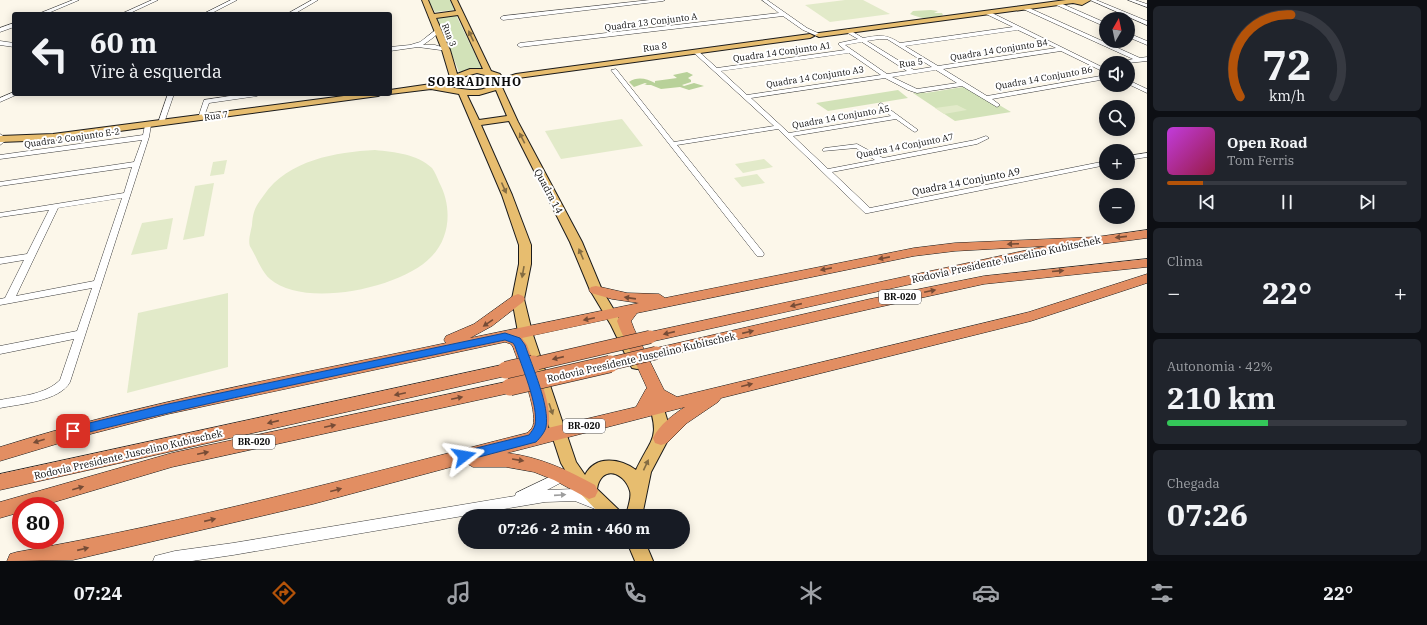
<!DOCTYPE html>
<html lang="pt">
<meta charset="utf-8">
<style>
:root{--surface:#171b24;--page:#20242c;--text:#f1f3f6;--muted:#9ea1a6;--line:#363941;--accent:#b45309}
body{margin:0;font-family:"IBM Plex Serif",serif;background:var(--page);color:var(--text);height:100vh;display:flex;flex-direction:column;font-size:15px;white-space:nowrap}
*{box-sizing:border-box;margin:0}
p{font-size:13px;color:var(--muted)}
.icon{flex:none;width:22px;height:22px;fill:none;stroke:currentColor;stroke-width:2;stroke-linecap:round;stroke-linejoin:round}
.map{position:relative;flex:1;overflow:hidden}
.drawer{display:flex;flex-direction:column;gap:6px;padding:6px;background:#0d0f14;width:280px}
.drawer>*{flex:none}
.guide{position:absolute;left:12px;top:12px;width:380px;height:84px;border-radius:4px;box-shadow:0 2px 10px #0003;background:#171b24;color:var(--text);overflow:hidden}
.needle{width:26px;rotate:9deg}
.fabs{position:absolute;left:1099px;top:12px;display:grid;gap:8px}
.fabs a{display:grid;place-items:center;width:36px;height:36px;border-radius:50%;background:var(--surface);box-shadow:0 2px 10px #0003;font-size:20px}
.speed{position:absolute;left:12px;top:497px;display:flex;gap:8px;font-size:20px;font-weight:700;text-align:center}
.speed>*{display:grid;place-content:center;width:52px;height:52px;border-radius:50%;background:var(--surface);box-shadow:0 2px 10px #0003;line-height:1}
.speed .limit{border:6px solid #d22;background:#fff;color:#111}
.pin{position:absolute;display:grid;place-items:center;width:34px;height:34px;color:#fff;margin:-17px;border-radius:8px;box-shadow:0 2px 6px #0006}
.me{position:absolute;width:44px;margin:-22px;rotate:76deg;stroke-linejoin:round;filter:drop-shadow(0 0 3px #0008)}
.turn{display:flex;align-items:center;gap:14px;height:84px;padding:0 12px;font-size:18px}
.turn .icon{width:52px;height:52px;stroke-width:2.5}
.turn b{display:block;font-size:28px;line-height:34px}
.big{font-size:30px;font-weight:700;line-height:1.1}
.drawer .tile{flex:1;display:flex;flex-direction:column;justify-content:center;gap:6px;min-width:0;padding:0 14px;border-radius:6px;background:var(--page)}
.drawer .dial{align-items:center;gap:0}
.dial svg{height:104px;overflow:visible;fill:none;stroke:var(--line);stroke-width:7;stroke-linecap:round;text-anchor:middle}
.dial text{fill:var(--text);stroke:none}
.song{display:flex;align-items:center;gap:12px}
.cover{width:48px;height:48px;border-radius:6px;background:linear-gradient(135deg,hsl(290 70% 55%),hsl(340 70% 35%))}
.played{height:4px;border-radius:2px;background:linear-gradient(90deg,var(--accent) 15%,var(--line) 15%)}
.keys{display:flex;justify-content:space-around;direction:ltr}
.heat{display:flex;justify-content:space-between;align-items:center;font-size:22px;direction:ltr}
.charge{height:6px;border-radius:3px;background:linear-gradient(90deg,#34c759 42%,var(--line) 0)}
.trip{position:absolute;left:458px;top:509px;width:232px;height:40px;border-radius:20px;background:var(--surface);box-shadow:0 2px 10px #0003;font-weight:700;line-height:40px;text-align:center}
.tabs{display:flex;height:64px;justify-content:space-around;align-items:center;background:#090b0e;color:var(--muted)}
.tabs .icon{width:28px;height:28px}
.tabs .on{color:var(--accent)}
.tabs b{font-size:18px;color:var(--text)}
main{display:flex;flex:1;min-height:0}
.map>svg:first-child{display:block}
</style>
<main>
<div class="map">
<svg width="1147" height="561" viewBox="0 0 1147 561">
<rect width="100%" height="100%" fill="#fcf7ea"/>
<g fill="#d2e2b8">
<path d="M428,0H450L454,10L435,12Z"/>
<path d="M931,10L938,11L934,13H942L943,15C933,22 920,18 910,14L913,11Z"/>
<path d="M456,15L482,69H470L459,72L437,17Z"/>
<path d="M963,87H969L1011,112L955,121L913,93L923,92L926,93Z"/>
<path d="M898,90L908,98L828,111L816,103Z"/>
</g>
<path fill="#b8d199" d="M687,72L693,75L688,78L691,80V82L682,85L684,86L694,83L704,86L689,90L680,87L661,89L651,85H644L647,84L645,83L634,87L629,82C638,76 647,79 655,83V81L677,78L673,75Z"/>
<g fill="#e2eac9">
<path d="M845,0H863L890,14L830,22L805,5Z"/>
<path d="M957,105L967,110L944,114L935,108Z"/>
<path d="M622,119L643,146L561,159L545,131Z"/>
<path d="M375,150C395,152 417,154 432,168C435,172 437,177 439,182C452,206 451,237 431,257C402,288 304,309 270,279C261,271 257,258 251,248C247,243 251,231 252,225C253,210 256,206 264,195C288,160 336,152 375,150Z"/>
<path d="M764,159L773,167L743,173L735,164Z"/>
<path d="M227,160L224,174L210,176L213,162Z"/>
<path d="M757,174L765,183L742,187L734,178Z"/>
<path d="M214,183L204,236L183,240L195,186Z"/>
<path d="M173,218L167,249L131,255L142,223Z"/>
<path d="M228,293V367L127,393L138,313Z"/>
</g>
<g fill="none" stroke-linecap="round" stroke-linejoin="round">
<g stroke="#3d3d3d" stroke-width="1">
<g id="minor">
<path d="M73,0H79L46,14H38Z"/>
<path d="M152,0H158L128,14H121Z"/>
<path d="M231,0H237L210,14H203Z"/>
<path d="M312,0H318L294,14H287Z"/>
<path d="M650,0H665L663,1L503,20L500,18L503,16Z"/>
<path d="M762,0H767L807,28L820,34L817,36L803,30L783,16L520,47L517,45L520,43L779,13Z"/>
<path d="M1090,0H1096L1147,21V25Z"/>
<path d="M1128,0H1135L1147,4V7Z"/>
<path d="M1054,2H1058L1106,23V27L1054,4Z"/>
<path d="M1023,7H1027L1140,58L1147,57V61L1128,63H1116L1133,59L1023,9Z"/>
<path d="M988,11L1106,69V73L1061,51L943,69L987,96L1106,75V79L992,99L1000,105L997,107L962,86L917,93L908,90L885,78L751,98L789,133L891,116L879,106V104L881,103L918,130L915,132L913,131L896,119L793,136L828,169L875,160L856,148L823,151V149L825,148L857,144L883,158L975,140L986,136L989,138L977,144L832,172L870,208L1106,161V165L868,213H865L778,129L677,145L763,252L764,254L763,256H757L611,70L616,69L674,142L774,126L693,52V50H697L717,68L845,50L839,45V43L858,39L846,32L845,31L848,29L863,38C880,35 886,34 900,43L1013,27L986,14V12ZM1018,30L1056,48L938,66L905,46ZM880,39H887L932,67L914,70L867,41ZM862,42L907,71L887,74L845,45ZM849,53L881,75L747,95L721,71ZM936,70L957,83L917,89L892,77Z"/>
<path d="M14,23V27L0,32V28Z"/>
<path d="M437,29L440,31L434,37L423,45H435L448,49V51L418,47L390,51V47L410,45L420,42Z"/>
<path d="M1128,33L1147,41V45L1128,37Z"/>
<path d="M0,41L14,43V47L0,45Z"/>
<path d="M1128,80L1147,89V93L1128,84Z"/>
<path d="M14,92V94H17L16,95L0,102V98Z"/>
<path d="M168,94H174L164,123L163,124H159L158,123Z"/>
<path d="M243,94H260L257,96L209,103L203,119L198,118L204,100Z"/>
<path d="M148,123L151,125L149,137L70,382C60,401 20,404 0,408V400C20,396 45,395 60,380L74,339L0,354V346L77,331L92,288L0,305V299L5,298L24,260L0,264V258L27,254L49,210L0,217V213L124,193L132,167L0,186V182L134,162L142,140L0,159V155L143,135L145,125ZM122,198L94,281L16,296L58,208Z"/>
<path d="M0,134L8,139L0,145Z"/>
<path d="M1147,153V157L1128,160V156Z"/>
<path d="M564,470L568,471L570,475L568,479L547,490L575,489L599,499L601,503L599,507L595,509L575,501L545,502L233,555L192,561H153L155,556L175,551L233,543L515,496L516,493Z"/>
</g>
</g>
<g stroke="#1b1b1b" stroke-width="2">
<g id="major">
<path d="M422,0H428L434,14L456,11L451,0H457L491,71L500,74L503,78L516,74L810,34L814,36L810,38L518,78L501,85L518,122L582,242L602,290L623,325L644,364L642,368L637,369L632,368L611,325L590,290L570,242L509,121L481,125L512,195L531,245V264L524,299L532,332L576,462L585,475C595,455 620,458 636,470C652,436 661,439 647,399L649,395L654,393L659,395L661,399L669,426V438L651,472L642,516H626C627,509 632,498 630,491C624,471 601,465 597,489L620,511L622,516H602L577,490L561,463L518,332L512,299L519,264V245L502,195L459,94L431,89L390,94H388H390V90L431,84L450,77L442,50ZM458,15L483,69H470L457,74L450,50L436,18ZM477,73L493,77L496,82C482,96 460,88 442,86L466,76ZM496,90L507,116L479,120L467,95H479Z"/>
<path d="M1066,0H1091L1082,5L1073,3L819,37L815,35L819,33Z"/>
<path d="M359,94H382L378,96L53,140L0,142V136L53,134Z"/>
<path d="M627,542H645L653,561H635Z"/>
</g>
</g>
<g stroke="#1b1b1b" stroke-width="1">
<g id="highway">
<path d="M1147,230V238L1086,246L1082,244L1054,246L1057,249L1055,252L1051,253L650,342L645,341L643,337L645,333L1046,246L955,251L914,256L637,313L631,321L634,329L664,390L677,397L1029,312L1147,274V283L1031,321L721,398L718,402L687,423L667,443L661,445L655,443L653,438C659,425 674,414 685,407L507,453C540,457 567,470 595,485L598,491L595,497L589,499L554,480L534,472L506,467H473L466,463L313,504L73,560L7,561L10,554L17,552C189,522 358,476 527,433C529,431 532,429 533,426C538,410 519,364 513,347L511,344L505,342L168,414L83,436L0,461V447C146,401 297,375 446,343L444,340L446,336L474,324L513,296L518,294L523,296L525,299L523,302L492,326L470,338L639,303L612,299L591,293L589,290L591,287L596,286L627,293L659,294L665,298L914,248L955,243L1096,237ZM619,317L617,321L620,329L647,388L646,389L636,407L548,428C554,405 535,367 527,345L522,338Z"/>
<path d="M1147,259V267L984,284L870,309L656,358L651,357L649,353L651,349L656,348L870,299L984,276Z"/>
<path d="M506,364L511,366L513,370L511,374L506,376L0,490V474Z"/>
<path d="M510,381L515,383L518,387L515,391L510,393L172,467L41,506H21V512L0,518V502L172,453Z"/>
</g>
</g>
<use href="#minor" fill="#fff" fill-rule="evenodd"/>
<use href="#major" fill="#e7bd6f" fill-rule="evenodd"/>
<use href="#highway" fill="#e28e62" fill-rule="evenodd"/>
<g stroke="#1b1b1b" stroke-width="14" stroke-linecap="butt">
<g id="highway-bridge-far1">
<path d="M529,365L650,337"/>
<path d="M605,365L656,353"/>
</g>
</g>
<g stroke="#1b1b1b" stroke-width="18" stroke-linecap="butt">
<g id="highway-bridge">
<path d="M506,370L533,364"/>
<path d="M510,387L610,364"/>
</g>
</g>
<use href="#highway-bridge-far1" stroke="#e28e62" stroke-width="13"/>
<use href="#highway-bridge" stroke="#e28e62" stroke-width="17"/>
</g>
<defs><path id="oneway-solid" d="M-6-.8H1V-3.2L6.5 0L1 3.2V.8H-6Z"/></defs>
<g fill="#846c42">
<use href="#oneway-solid" transform="translate(471 36) rotate(-115)"/>
<use href="#oneway-solid" transform="translate(522 138) rotate(-117)"/>
<use href="#oneway-solid" transform="translate(504 188) rotate(66)"/>
<use href="#oneway-solid" transform="translate(581 254) rotate(-113)"/>
<use href="#oneway-solid" transform="translate(523 272) rotate(100)"/>
<use href="#oneway-solid" transform="translate(551 409) rotate(71)"/>
<use href="#oneway-solid" transform="translate(646 465) rotate(-65)"/>
</g>
<g fill="#764c36">
<use href="#oneway-solid" transform="translate(1121 237) rotate(174)"/>
<use href="#oneway-solid" transform="translate(1013 244) rotate(177)"/>
<use href="#oneway-solid" transform="translate(884 258) rotate(169)"/>
<use href="#oneway-solid" transform="translate(826 269) rotate(169)"/>
<use href="#oneway-solid" transform="translate(1058 271) rotate(-5)"/>
<use href="#oneway-solid" transform="translate(930 291) rotate(-12)"/>
<use href="#oneway-solid" transform="translate(630 298) rotate(-172)"/>
<use href="#oneway-solid" transform="translate(796 305) rotate(167)"/>
<use href="#oneway-solid" transform="translate(589 319) rotate(168)"/>
<use href="#oneway-solid" transform="translate(488 323) rotate(146)"/>
<use href="#oneway-solid" transform="translate(748 332) rotate(-13)"/>
<use href="#oneway-solid" transform="translate(669 333) rotate(167)"/>
<use href="#oneway-solid" transform="translate(558 358) rotate(167)"/>
<use href="#oneway-solid" transform="translate(747 385) rotate(-14)"/>
<use href="#oneway-solid" transform="translate(400 394) rotate(168)"/>
<use href="#oneway-solid" transform="translate(457 398) rotate(-12)"/>
<use href="#oneway-solid" transform="translate(273 422) rotate(167)"/>
<use href="#oneway-solid" transform="translate(330 426) rotate(-12)"/>
<use href="#oneway-solid" transform="translate(39 441) rotate(162)"/>
<use href="#oneway-solid" transform="translate(203 453) rotate(-12)"/>
<use href="#oneway-solid" transform="translate(518 460) rotate(9)"/>
<use href="#oneway-solid" transform="translate(78 488) rotate(-16)"/>
<use href="#oneway-solid" transform="translate(336 490) rotate(-15)"/>
<use href="#oneway-solid" transform="translate(210 520) rotate(-13)"/>
<use href="#oneway-solid" transform="translate(83 549) rotate(-13)"/>
</g>
<use fill="#9d9d9d" href="#oneway-solid" transform="translate(560 495) rotate(-4)"/>
<path fill="#1a73e8" stroke="#114b97" d="M505,333L520,338L525,345C532,366 550,406 546,427C545,432 540,438 536,442L464,461L460,460L458,456L460,452L529,435C531,432 534,429 535,425C539,406 521,365 515,346L513,343L505,340C361,370 216,400 73,436L69,435L68,431L69,428L73,427L168,404Z"/>
<g text-anchor="middle" stroke-width="4" stroke-linejoin="round" paint-order="stroke">
<g font-size="9" fill="#0a0a0a" stroke="#fff">
<text transform="translate(651 22) rotate(-7)" y="3">Quadra 13 Conjunto A</text>
<text transform="translate(449 35) rotate(68)" y="3">Rua 3</text>
<text transform="translate(655 47) rotate(-8)" y="3">Rua 8</text>
<text transform="translate(999 50) rotate(-9)" y="3">Quadra 14 Conjunto B4</text>
<text transform="translate(782 52) rotate(-8)" y="3">Quadra 14 Conjunto A1</text>
<text transform="translate(911 63) rotate(-8)" y="3">Rua 5</text>
<text transform="translate(815 77) rotate(-9)" y="3">Quadra 14 Conjunto A3</text>
<text transform="translate(1044 78) rotate(-10)" y="3">Quadra 14 Conjunto B6</text>
<text transform="translate(216 116) rotate(-8)" y="3">Rua 7</text>
<text transform="translate(841 117) rotate(-10)" y="3">Quadra 14 Conjunto A5</text>
<text transform="translate(72 138) rotate(-8)" y="3">Quadra 2 Conjunto E-2</text>
<text transform="translate(905 146) rotate(-11)" y="3">Quadra 14 Conjunto A7</text>
</g>
<g fill="#fff" stroke="#545454" stroke-width="1">
<rect x="879" y="290" width="42" height="14" rx="3"/>
<rect x="563" y="419" width="42" height="14" rx="3"/>
<rect x="233" y="435" width="42" height="14" rx="3"/>
</g>
<g font-size="9" font-weight="bold" fill="#0a0a0a">
<text x="900" y="300">BR-020</text>
<text x="584" y="429">BR-020</text>
<text x="254" y="445">BR-020</text>
</g>
<g font-size="10" fill="#0a0a0a" stroke="#fff">
<text transform="translate(966 181) rotate(-11)" y="4">Quadra 14 Conjunto A9</text>
<text transform="translate(549 191) rotate(62)" y="4">Quadra 14</text>
<text transform="translate(1006 259) rotate(-12)" y="4">Rodovia Presidente Juscelino Kubitschek</text>
<text transform="translate(641 357) rotate(-13)" y="4">Rodovia Presidente Juscelino Kubitschek</text>
<text transform="translate(128 454) rotate(-13)" y="4">Rodovia Presidente Juscelino Kubitschek</text>
</g>
<g font-size="12" font-weight="bold" letter-spacing="1" fill="#0a0a0a" stroke="#fff">
<text x="475" y="86">SOBRADINHO</text>
</g>
</g>
</svg>
<div class="fabs">
<a><svg class="needle" viewBox="-14 -14 28 28"><path d="M0-13l5 13h-10z" fill="#e53935"/><path d="M0 13l5-13h-10z" fill="#9ea1a6"/></svg></a>
<a><svg class="icon" aria-label="sound" viewBox="0 0 24 24"><path d="M4 9h4l5-4v14l-5-4H4zM17 9q2 3 0 6"/></svg></a>
<a><svg class="icon" aria-label="search" viewBox="0 0 24 24"><circle cx="10" cy="10" r="6"/><path d="M15 15l6 6"/></svg></a>
<a>+</a>
<a>−</a>
</div>
<div class="speed"><div class="limit">80</div></div>
<div class="pin" style="left:73px;top:431px;background:#d93025"><svg class="icon" aria-label="arrive" viewBox="0 0 24 24"><path d="M6 21V4h12l-3 4 3 4H6"/></svg></div>
<svg class="me" style="left:464px;top:456px" viewBox="-20 -20 40 40"><path d="M0-17L14 15 0 8-14 15z" fill="#1a73e8" stroke="#fff" stroke-width="4"/></svg>
<div class="trip">07:26 · 2 min · 460 m</div>
<div class="guide">
<div class="turn"><svg class="icon" aria-label="left" viewBox="0 0 24 24"><path d="M17 20v-9H6M10 6l-5 5 5 5"/></svg><div><b>60 m</b>Vire à esquerda</div></div>
</div>
</div>
<section class="drawer">
<div class="tile dial"><svg viewBox="0 0 100 80">
<path d="M14 69A42 42 0 1 1 86 69"/>
<path d="M14 69A42 42 0 0 1 53 6" stroke="#b45309"/>
<text x="50" y="56" font-size="32" font-weight="700">72</text>
<text x="50" y="72" font-size="11">km/h</text>
</svg></div>
<div class="tile">
<div class="song"><i class="cover"></i><div><b>Open Road</b><p>Tom Ferris</p></div></div>
<div class="played"></div>
<div class="keys"><svg class="icon" aria-label="previous" viewBox="0 0 24 24"><path d="M18 5L8 12l10 7zM5 5v14"/></svg><svg class="icon" aria-label="pause" viewBox="0 0 24 24"><path d="M8 5v14M16 5v14"/></svg><svg class="icon" aria-label="next" viewBox="0 0 24 24"><path d="M6 5l10 7-10 7zM19 5v14"/></svg></div>
</div>
<div class="tile"><p>Clima</p>
<div class="heat"><a>−</a><b class="big">22°</b><a>+</a></div>
</div>
<div class="tile"><p>Autonomia · 42%</p><b class="big">210 km</b><div class="charge"></div></div>
<div class="tile"><p>Chegada</p><b class="big">07:26</b></div>
</section>
</main>
<nav class="tabs">
<b>07:24</b>
<svg class="icon on" aria-label="directions" viewBox="0 0 24 24"><path d="M12 3l9 9-9 9-9-9zM9 14v-3h6M13 9l2 2-2 2"/></svg>
<svg class="icon" aria-label="music" viewBox="0 0 24 24"><path d="M9 18V5l10-2v13"/><circle cx="6" cy="18" r="3"/><circle cx="16" cy="16" r="3"/></svg>
<svg class="icon" aria-label="phone" viewBox="0 0 24 24"><path d="M5 4h4l2 5-3 2q2 4 5 5l2-3 5 2v4C11 20 4 13 5 4z"/></svg>
<svg class="icon" aria-label="climate" viewBox="0 0 24 24"><path d="M12 3v18M4 7l16 10M4 17L20 7"/></svg>
<svg class="icon" aria-label="car" viewBox="0 0 24 24"><path d="M5 17H2v-5l4-1 3-4h7l3 4 3 1v5h-3M9 17h6M6 11h13"/><circle cx="7" cy="17" r="2"/><circle cx="17" cy="17" r="2"/></svg>
<svg class="icon" aria-label="filters" viewBox="0 0 24 24"><path d="M4 7h16M4 17h16"/><circle cx="9" cy="7" r="2"/><circle cx="15" cy="17" r="2"/></svg>
<b>22°</b>
</nav>
